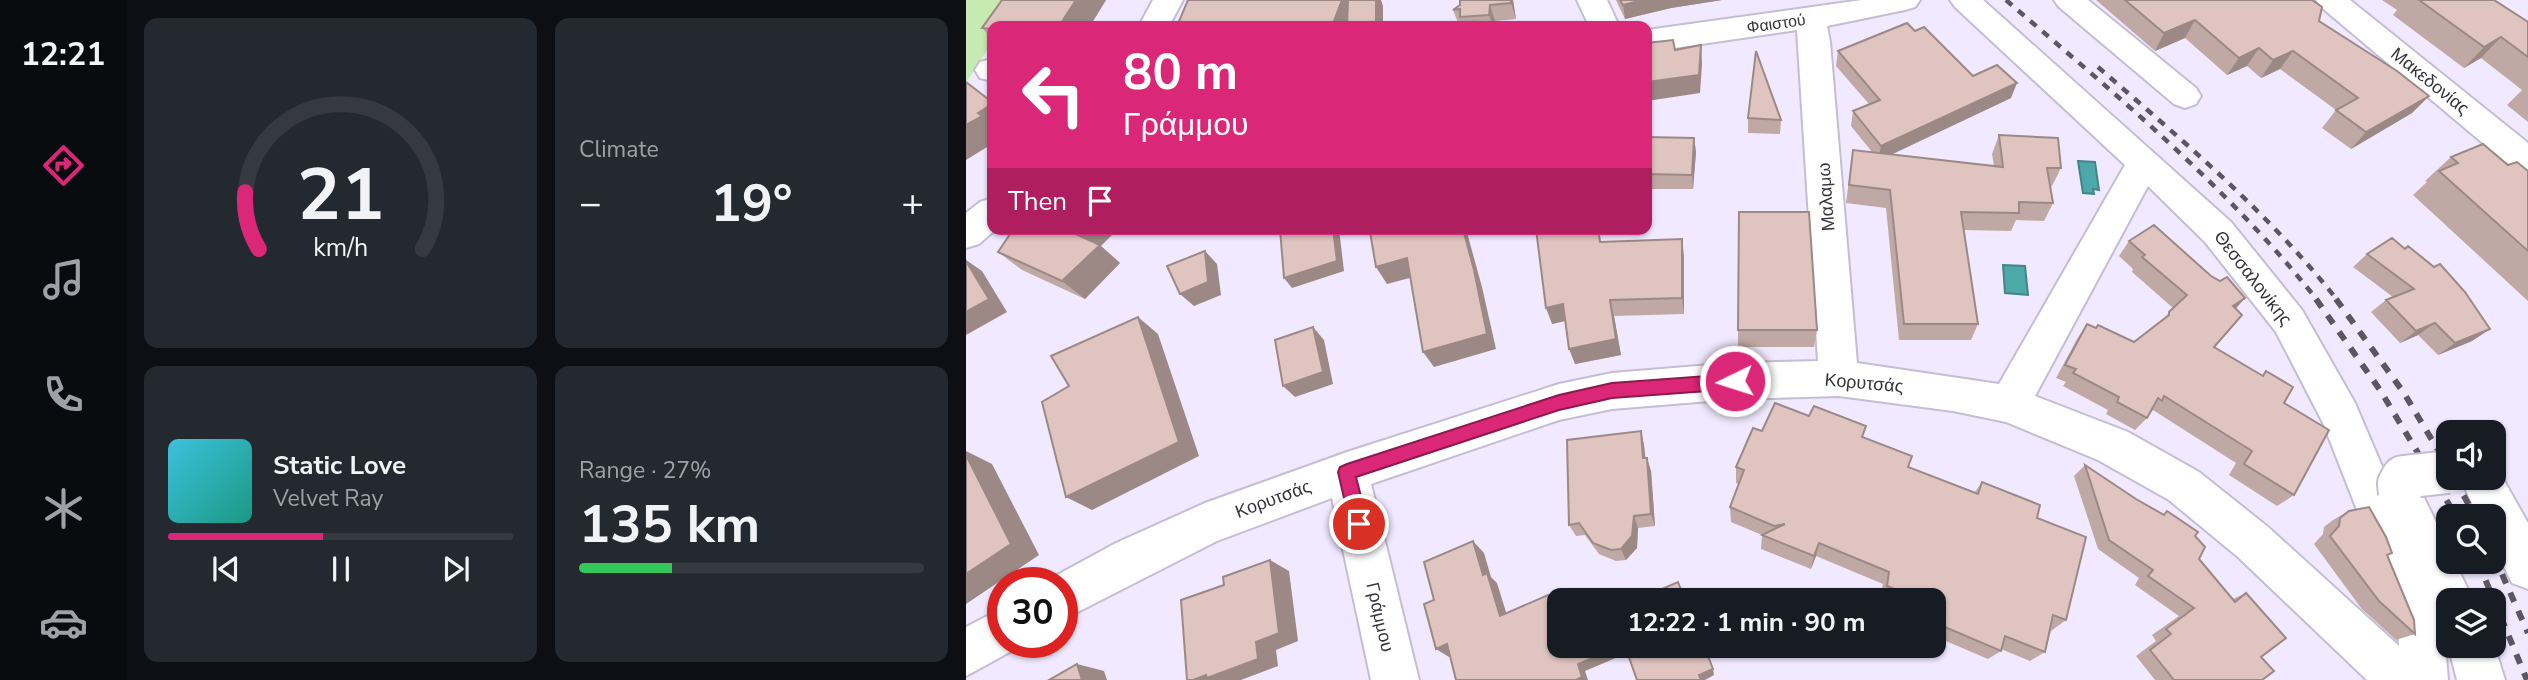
<!DOCTYPE html>
<meta charset="utf-8">
<style>
:root{--surface:#171b24;--page:#242831;--text:#f1f3f6;--muted:#9ea1a6;--line:#363941;--accent:#db2777}
body{margin:0;font-family:"Nunito Sans",sans-serif;background:var(--page);color:var(--text);height:100vh;display:flex;flex-direction:column;font-size:26px;white-space:nowrap}
*{box-sizing:border-box;margin:0}
p{font-size:23px;color:var(--muted)}
.icon{flex:none;width:38px;height:38px;fill:none;stroke:currentColor;stroke-width:2;stroke-linecap:round;stroke-linejoin:round}
.map{position:relative;flex:1;overflow:hidden}
.details{display:flex;flex-direction:column;gap:18px;padding:18px;background:#0d0f14;width:840px}
.details>*{flex:none}
.banner{position:absolute;left:21px;top:21px;width:665px;height:214px;border-radius:14px;box-shadow:0 2px 5px #0004;background:#db2777;color:#fff;overflow:hidden}
.buttons{position:absolute;left:1470px;top:420px;display:grid;gap:14px}
.buttons a{display:grid;place-items:center;width:70px;height:70px;border-radius:14px;background:var(--surface);box-shadow:0 2px 5px #0004;font-size:35px}
.speed{position:absolute;left:21px;top:567px;display:flex;gap:14px;font-size:35px;font-weight:700;text-align:center}
.speed>*{display:grid;place-content:center;width:91px;height:91px;border-radius:50%;background:var(--surface);box-shadow:0 2px 5px #0004;line-height:1}
.speed .limit{border:10px solid #d22;background:#fff;color:#111}
.pin{position:absolute;display:grid;place-items:center;width:60px;height:60px;color:#fff;margin:-30px;border:4px solid #fff;border-radius:50%;box-shadow:0 2px 7px #0007}
.me{position:absolute;width:77px;margin:-38px;rotate:266deg;stroke-linejoin:round;filter:drop-shadow(0 0 5px #0008)}
.turn{display:flex;align-items:center;gap:24px;height:147px;padding:0 21px;font-size:32px}
.turn .icon{width:91px;height:91px;stroke-width:2.5}
.turn b{display:block;font-size:49px;line-height:60px}
.then{display:flex;align-items:center;height:66px;padding:0 21px;background:#0003;gap:14px;font-size:26px}
.big{font-size:52px;font-weight:700;line-height:1.1}
.details .card{flex:1;display:flex;flex-direction:column;justify-content:center;gap:10px;min-width:0;padding:0 24px;border-radius:14px;background:var(--page)}
.details .dial{align-items:center;gap:0}
.dial svg{height:182px;overflow:visible;fill:none;stroke:var(--line);stroke-width:7;stroke-linecap:round;text-anchor:middle}
.dial text{fill:var(--text);stroke:none}
.song{display:flex;align-items:center;gap:21px}
.cover{width:84px;height:84px;border-radius:10px;background:linear-gradient(135deg,hsl(190 70% 55%),hsl(170 70% 35%))}
.played{height:7px;border-radius:4px;background:linear-gradient(90deg,var(--accent) 45%,var(--line) 45%)}
.keys{display:flex;justify-content:space-around;direction:ltr}
.heat{display:flex;justify-content:space-between;align-items:center;font-size:38px;direction:ltr}
.charge{height:10px;border-radius:5px;background:linear-gradient(90deg,#34c759 27%,var(--line) 0)}
.details .tiles{flex:1;display:grid;gap:18px;grid-template-columns:repeat(2,1fr)}
.trip{position:absolute;left:581px;top:588px;width:399px;height:70px;border-radius:14px;background:var(--surface);box-shadow:0 2px 5px #0004;font-weight:700;line-height:70px;text-align:center}
main{display:flex;flex:1;min-height:0}
.menu{display:flex;flex-direction:column;width:126px;justify-content:space-around;align-items:center;background:#090b0e;color:var(--muted)}
.menu .icon{width:49px;height:49px}
.menu .active{color:var(--accent)}
.menu b{font-size:32px;color:var(--text)}
.map>svg:first-child{display:block}
</style>
<main>
<nav class="menu">
<b>12:21</b>
<svg class="icon active" aria-label="directions" viewBox="0 0 24 24"><path d="M12 3l9 9-9 9-9-9zM9 14v-3h6M13 9l2 2-2 2"/></svg>
<svg class="icon" aria-label="music" viewBox="0 0 24 24"><path d="M9 18V5l10-2v13"/><circle cx="6" cy="18" r="3"/><circle cx="16" cy="16" r="3"/></svg>
<svg class="icon" aria-label="phone" viewBox="0 0 24 24"><path d="M5 4h4l2 5-3 2q2 4 5 5l2-3 5 2v4C11 20 4 13 5 4z"/></svg>
<svg class="icon" aria-label="climate" viewBox="0 0 24 24"><path d="M12 3v18M4 7l16 10M4 17L20 7"/></svg>
<svg class="icon" aria-label="car" viewBox="0 0 24 24"><path d="M5 17H2v-5l4-1 3-4h7l3 4 3 1v5h-3M9 17h6M6 11h13"/><circle cx="7" cy="17" r="2"/><circle cx="17" cy="17" r="2"/></svg>
</nav>
<section class="details">
<div class="tiles">
<div class="card dial"><svg viewBox="0 0 100 80">
<path d="M14 69A42 42 0 1 1 86 69"/>
<path d="M14 69A42 42 0 0 1 8 44" stroke="#db2777"/>
<text x="50" y="56" font-size="32" font-weight="700">21</text>
<text x="50" y="72" font-size="11">km/h</text>
</svg></div>
<div class="card"><p>Climate</p>
<div class="heat"><a>−</a><b class="big">19°</b><a>+</a></div>
</div>
<div class="card">
<div class="song"><i class="cover"></i><div><b>Static Love</b><p>Velvet Ray</p></div></div>
<div class="played"></div>
<div class="keys"><svg class="icon" aria-label="previous" viewBox="0 0 24 24"><path d="M18 5L8 12l10 7zM5 5v14"/></svg><svg class="icon" aria-label="pause" viewBox="0 0 24 24"><path d="M8 5v14M16 5v14"/></svg><svg class="icon" aria-label="next" viewBox="0 0 24 24"><path d="M6 5l10 7-10 7zM19 5v14"/></svg></div>
</div>
<div class="card"><p>Range · 27%</p><b class="big">135 km</b><div class="charge"></div></div>
</div>
</section>
<div class="map">
<svg width="1562" height="680" viewBox="0 0 1562 680">
<rect width="100%" height="100%" fill="#f0e9ff"/>
<path fill="#c6eab1" d="M0,0H53L26,26V42L0,83Z"/>
<g fill="#4ca8a9" stroke="#458588" stroke-width="2">
<path d="M1112,161L1129,162L1133,190L1127,189L1128,194L1117,193Z"/>
<path d="M1037,265L1059,266L1062,295L1039,293Z"/>
</g>
<g fill="none" stroke-linecap="round" stroke-linejoin="round">
<g stroke="#c4bdd3" stroke-width="4">
<g id="minor">
<path d="M187,0H217L203,26H173Z"/>
<path d="M611,0H641L653,26H623Z"/>
<path d="M896,0H954L949,7L939,10L861,26L864,42L891,363L1033,384L1159,165L989,7L984,0H1017L1265,222L1336,310L1389,403L1421,478L1434,473L1449,479L1482,547V562H1489L1507,600H1482V622L1477,620L1482,680H1401L1272,557L1203,500L1132,460L1040,422L987,411L873,396L769,399L646,409L593,420L405,484L453,680H405L366,498L251,541L96,620V583L80,581L150,543L239,503L381,452L593,384L646,373L769,363L852,361L831,30L681,52V30ZM1182,186L1239,242L1310,332L1357,423L1431,612L1433,646L1302,527L1233,472L1162,432L1069,396Z"/>
<path d="M1088,0H1122L1230,88L1235,96L1230,104L1219,108L1208,104L1093,7Z"/>
<path d="M1350,0H1384L1562,143V175L1550,171L1355,7Z"/>
<path d="M26,59V81L14,78L9,70L14,62Z"/>
<path d="M26,198V229H30L13,244L0,248V213L14,202Z"/>
<path d="M1528,463L1562,523V589L1546,583L1528,546V516H1512L1494,478H1528Z"/>
<path d="M37,608V642H55L53,647L0,676V627Z"/>
<path d="M1482,645H1528L1539,680H1491Z"/>
</g>
</g>
<use href="#minor" fill="#fff" fill-rule="evenodd"/>
<g stroke="#5a5762" stroke-width="4.5" stroke-dasharray="8 8" stroke-linecap="butt">
<path d="M1040,0C1150,95 1261,186 1352,301"/>
<path d="M1132,67C1217,141 1302,212 1372,301"/>
</g>
<g stroke="#5a5762" stroke-width="6" stroke-dasharray="10 10" stroke-linecap="butt">
<path d="M1350,299L1414,390L1490,516"/>
<path d="M1370,299L1438,393L1482,467"/>
<path d="M1488,478L1509,516"/>
<path d="M1528,556L1562,633"/>
<path d="M1512,562L1561,680"/>
</g>
<g stroke="#c4bdd3" stroke-width="46" stroke-linecap="butt">
<path id="minor-bridge" d="M1434,493L1433,484L1437,477L1482,472"/>
</g>
<use href="#minor-bridge" stroke="#fff" stroke-width="42"/>
</g>
<g fill="#c0a9a5">
<path d="M140,0L124,26H26V39L16,28Z"/>
<path d="M547,0L550,19L529,21V26L493,25L487,10Z"/>
<path d="M650,0H756L705,8L659,19Z"/>
<path d="M1130,0H1346L1353,21L1463,96L1446,113L1385,149L1356,128L1370,110L1314,69L1295,78L1281,66L1261,75L1219,38L1189,51Z"/>
<path d="M1416,0H1528L1562,22V122L1541,105L1556,90L1515,58L1498,68L1427,15L1431,10Z"/>
<path d="M949,31L1007,76L1045,98L925,154L1028,166L1026,154L1033,135L1095,168L1086,186H1084L1087,203L1078,221L1050,220L1045,231L997,230L1012,324L1005,340H933L920,208L880,203L887,150L906,152L885,126L887,111L903,104L870,66L872,51Z"/>
<path d="M782,118L815,120L814,134L782,133Z"/>
<path d="M681,137L728,138L730,152L727,189H681Z"/>
<path d="M1485,157L1542,165L1562,171V301L1447,195L1461,182L1459,181Z"/>
<path d="M633,229L635,242L718,256V314L648,316L655,355L609,364L599,321L586,324Z"/>
<path d="M1163,241L1269,309L1248,347L1296,375L1300,371L1318,403L1328,495L1311,506L1263,475L1270,463L1187,410L1181,418L1169,430L1140,414L1142,410L1097,386L1100,382L1090,378L1111,339L1121,324L1168,342L1195,322L1207,308L1166,272L1167,269L1153,256Z"/>
<path d="M135,246L154,263L119,299L56,270L32,252Z"/>
<path d="M1401,254L1524,329L1506,341L1472,355L1452,335L1434,343L1405,312L1420,300L1427,297L1387,267Z"/>
<path d="M772,330H851L848,347H772Z"/>
<path d="M675,431L678,445L679,458L685,471L689,526L672,528L671,548L660,560L650,561L633,554L619,535L610,536L603,525Z"/>
<path d="M796,431L897,438L942,467L1009,492L1016,482L1071,518L1100,620L1085,631L1079,652L1064,661L1035,649V651L1022,659L968,636V625L969,621L968,620V600H919L914,598L917,584L850,556L845,569L795,549L796,535L765,522L764,507L773,484L770,483V467Z"/>
<path d="M1119,465L1170,499L1197,514L1201,511L1229,536L1233,559L1267,599L1280,593L1295,657L1296,680H1189L1170,656L1190,641L1186,635L1213,616L1169,585L1173,578L1132,549L1108,476Z"/>
<path d="M1383,511L1421,556L1449,634L1430,640L1395,608L1348,544L1357,534L1358,527L1367,520Z"/>
</g>
<g fill="#9c8986">
<path d="M110,0H140L124,26H93Z"/>
<path d="M376,0H381L386,10L380,26H366Z"/>
<path d="M410,0H415L417,6V26H410Z"/>
<path d="M545,0H547L550,19L545,3Z"/>
<path d="M677,0H756L705,8L659,19L657,5Z"/>
<path d="M524,5L529,21V26H527L523,15Z"/>
<path d="M1229,20L1219,38L1189,51L1198,33Z"/>
<path d="M1535,37L1515,58L1498,68L1518,47Z"/>
<path d="M735,45L736,64L734,93L681,101V82Z"/>
<path d="M1293,48L1281,66L1261,75L1273,58Z"/>
<path d="M1327,51L1314,69L1295,78L1307,60Z"/>
<path d="M1051,83L1045,98L912,161L915,146Z"/>
<path d="M1463,96L1446,113L1385,149L1400,132Z"/>
<path d="M26,104V144L0,160V125L12,113Z"/>
<path d="M728,138L730,152L727,189L726,175Z"/>
<path d="M111,229H152L135,246L154,263L119,299L96,281L107,233Z"/>
<path d="M367,229H373L378,271L326,288L318,278Z"/>
<path d="M497,229H500L516,287L530,349L468,367L457,352Z"/>
<path d="M716,239L718,256V314L716,298Z"/>
<path d="M239,251L251,264L255,295L228,306L214,294Z"/>
<path d="M441,258L451,276L421,284L410,267Z"/>
<path d="M0,260L16,271L41,312L0,335Z"/>
<path d="M1279,298L1266,313L1267,306Z"/>
<path d="M644,300L648,316L655,355L609,364L603,349Z"/>
<path d="M597,304L603,320L586,324L580,308Z"/>
<path d="M172,317L192,334L233,456L126,510L100,497Z"/>
<path d="M1469,323L1452,335L1434,343L1450,331Z"/>
<path d="M347,327L358,340L367,384L329,397L317,386Z"/>
<path d="M1524,329L1506,341L1472,355L1489,343Z"/>
<path d="M675,431L678,445L681,472L677,458Z"/>
<path d="M0,451L26,464L73,555L0,604Z"/>
<path d="M681,458L685,471L689,526L685,514Z"/>
<path d="M668,516L672,528L671,548L660,560L655,549Z"/>
<path d="M507,541L518,553L525,577L531,583L544,625L534,616L517,575Z"/>
<path d="M853,543L850,556L845,569L848,556Z"/>
<path d="M304,560L323,571L332,641L310,650L312,666L275,680H227L240,675L290,642Z"/>
<path d="M582,595L590,604L593,613V628Z"/>
<path d="M481,644L493,652L483,657L470,649Z"/>
<path d="M656,646H659L664,652L619,671L622,680H610L612,664Z"/>
<path d="M111,664L138,671L141,680H116Z"/>
<path d="M747,669L748,675L739,680H735L733,675Z"/>
</g>
<g fill="#dfc4c0" stroke="#9c8986" stroke-width="2">
<path d="M36,0H110L93,26H26V29L16,28Z"/>
<path d="M222,0H376L366,26H211Z"/>
<path d="M382,0H410V26H381Z"/>
<path d="M494,0H545V3L524,5L523,15L494,17V9L487,10L494,5Z"/>
<path d="M654,0H677L657,5Z"/>
<path d="M1159,0H1346L1356,7L1353,21L1431,71L1463,96L1400,132L1370,110L1392,98L1327,51L1307,60L1293,48L1273,58L1229,20L1198,33Z"/>
<path d="M1453,0H1528L1562,22V57L1535,37L1518,47Z"/>
<path d="M941,23L949,31L958,27L1007,76L1031,65L1051,83L915,146L887,111L914,100L872,51Z"/>
<path d="M707,40L709,50L735,45L733,75L681,82V43Z"/>
<path d="M790,51L815,120L782,118Z"/>
<path d="M0,82L26,102V104L12,113L16,116L0,125Z"/>
<path d="M1033,135L1092,138L1095,168H1081L1087,203L1053,202V213L995,212L1012,324H938L924,190L883,185L887,150L1037,167Z"/>
<path d="M681,137L728,138L726,175L681,174Z"/>
<path d="M1517,144L1542,165L1551,162L1562,171V251L1473,171L1492,163L1485,157Z"/>
<path d="M773,212H843L851,330H772Z"/>
<path d="M1188,225L1245,276L1254,281L1261,277L1279,298L1267,306L1276,315L1248,347L1297,376L1300,371L1327,387L1318,403L1363,430L1328,495L1278,464L1286,451L1198,396L1196,401L1192,398L1181,418L1151,402L1153,397L1107,373L1110,369L1099,365L1121,324L1130,328L1132,325L1168,342L1203,315V312L1221,295L1176,257L1179,255L1163,241Z"/>
<path d="M38,229H111L107,233L134,245L96,281L32,252L44,234Z"/>
<path d="M314,229H367L371,261L318,278Z"/>
<path d="M413,229H497L508,270L521,334L457,352L441,258L410,267L404,232Z"/>
<path d="M570,229H632L634,242L716,239V298L644,300L650,339L603,349L597,304L580,308Z"/>
<path d="M1426,238L1439,249L1442,246L1468,267L1474,264L1499,292L1524,329L1489,343L1469,323L1450,331L1420,300L1448,289L1401,254Z"/>
<path d="M239,251L242,282L214,294L201,266Z"/>
<path d="M0,261L23,299L0,312Z"/>
<path d="M172,317L213,442L100,497L76,402L103,386L85,356Z"/>
<path d="M347,327L357,372L317,386L309,340Z"/>
<path d="M809,403L843,416L848,406L900,426L896,437L946,456L942,467L1012,494L1016,482L1074,505L1071,518L1120,537L1100,620L1087,615L1079,652L1039,636L1035,651L974,625L979,610L968,606V600H955L921,586L923,572L853,543L848,556L796,535L819,524L808,526L764,507L778,470L770,467L787,428L796,431Z"/>
<path d="M675,431L677,458H681L685,514L668,516L666,536L655,549L645,550L627,543L613,523L603,525L601,440Z"/>
<path d="M0,455L45,544L0,574Z"/>
<path d="M1119,465L1170,499L1198,515L1201,511L1232,532L1229,536L1239,547L1233,559L1269,602L1280,593L1320,638L1295,657L1308,671L1296,680H1208L1184,650L1205,634L1200,629L1228,608L1182,576L1187,570L1143,540Z"/>
<path d="M1403,507L1420,537L1426,553L1421,555L1448,620L1449,634L1413,601L1364,536L1373,526L1374,518L1383,511Z"/>
<path d="M507,541L517,575L521,573L534,616L582,595L593,628V646H656L612,664L616,677L610,680H490L481,644L470,649L458,604L468,600L458,562Z"/>
<path d="M304,560L313,633L290,642L292,659L241,678L240,675L227,680H221L215,600L258,585L257,577Z"/>
<path d="M712,582L719,600H660L672,594L673,599Z"/>
<path d="M659,646H738L747,669L733,675L735,680H671Z"/>
<path d="M111,664L116,680H83Z"/>
</g>
<path fill="#db2777" stroke="#8e194d" stroke-width="2" d="M769,374L775,376L777,381L775,386L769,389L646,398L593,410L390,477L402,524L399,530L393,533L386,530L384,524L372,472L374,467L381,464L593,395L646,383Z"/>
<g text-anchor="middle" stroke-width="5" stroke-linejoin="round" paint-order="stroke">
<g font-size="16" fill="#35333b" stroke="#fff">
<text transform="translate(810 23) rotate(-8)" y="6">Φαιστού</text>
</g>
<g font-size="18" fill="#35333b" stroke="#fff">
<text transform="translate(1464 81) rotate(39)" y="6">Μακεδονίας</text>
<text transform="translate(860 197) rotate(-94)" y="6">Μαλαμω</text>
<text transform="translate(1287 278) rotate(52)" y="6">Θεσσαλονίκης</text>
<text transform="translate(898 383) rotate(5)" y="6">Κορυτσάς</text>
<text transform="translate(307 499) rotate(-20)" y="6">Κορυτσάς</text>
<text transform="translate(414 617) rotate(77)" y="6">Γράμμου</text>
</g>
</g>
</svg>
<div class="buttons">
<a><svg class="icon" aria-label="sound" viewBox="0 0 24 24"><path d="M4 9h4l5-4v14l-5-4H4zM17 9q2 3 0 6"/></svg></a>
<a><svg class="icon" aria-label="search" viewBox="0 0 24 24"><circle cx="10" cy="10" r="6"/><path d="M15 15l6 6"/></svg></a>
<a><svg class="icon" aria-label="layers" viewBox="0 0 24 24"><path d="M12 4l9 5-9 5-9-5zM3 14l9 5 9-5"/></svg></a>
</div>
<div class="speed"><div class="limit">30</div></div>
<div class="pin" style="left:393px;top:524px;background:#d93025"><svg class="icon" aria-label="arrive" viewBox="0 0 24 24"><path d="M6 21V4h12l-3 4 3 4H6"/></svg></div>
<svg class="me" style="left:769px;top:381px" viewBox="-20 -20 40 40"><circle r="17" fill="#db2777" stroke="#fff" stroke-width="3"/><path d="M0-11L8 9 0 5-8 9z" fill="#fff"/></svg>
<div class="trip">12:22 · 1 min · 90 m</div>
<div class="banner">
<div class="turn"><svg class="icon" aria-label="left" viewBox="0 0 24 24"><path d="M17 20v-9H6M10 6l-5 5 5 5"/></svg><div><b>80 m</b>Γράμμου</div></div>
<div class="then">Then<svg class="icon" aria-label="arrive" viewBox="0 0 24 24"><path d="M6 21V4h12l-3 4 3 4H6"/></svg></div>
</div>
</div>
</main>
